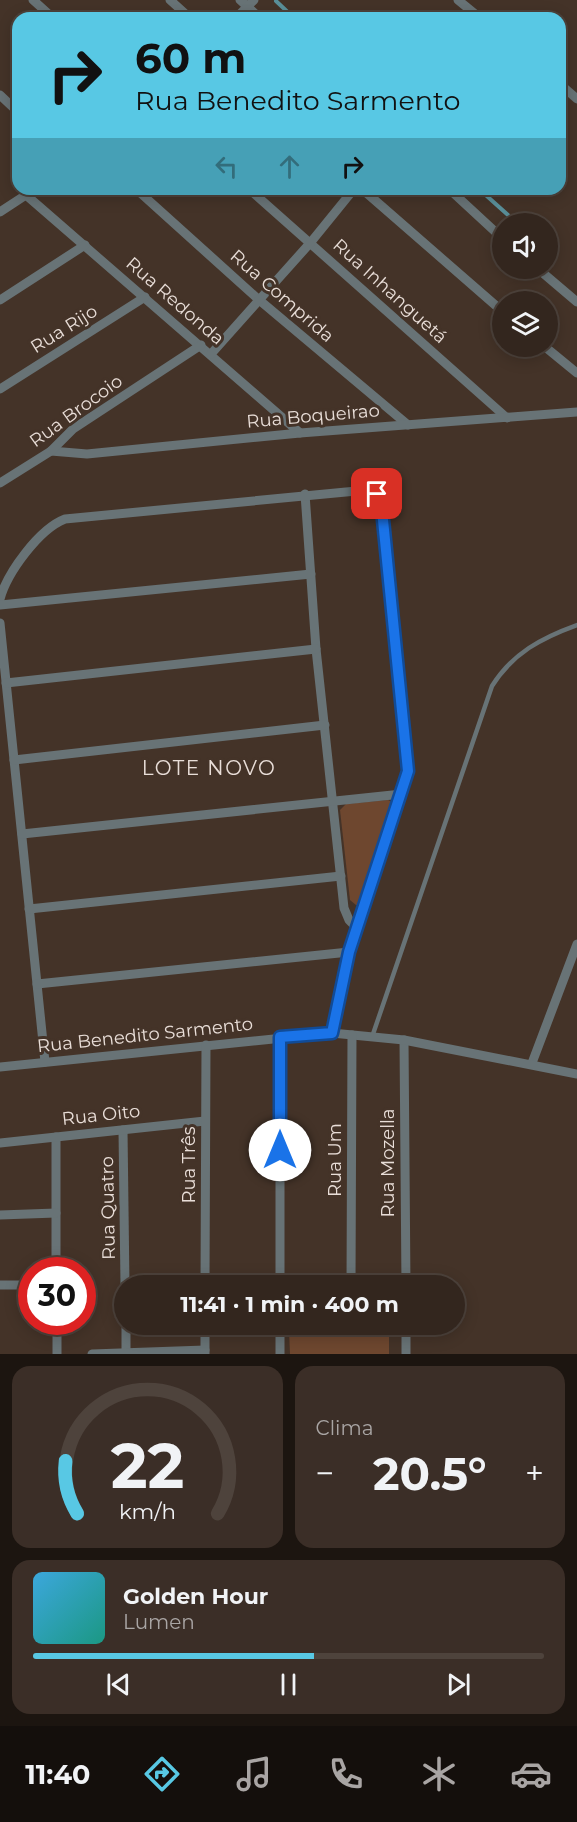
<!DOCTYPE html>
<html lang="pt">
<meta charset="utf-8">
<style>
:root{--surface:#33261e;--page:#3b2e27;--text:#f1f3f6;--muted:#a9a5a4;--line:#4e433c;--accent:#58c8e4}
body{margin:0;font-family:Montserrat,sans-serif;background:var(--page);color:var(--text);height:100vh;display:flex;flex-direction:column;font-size:22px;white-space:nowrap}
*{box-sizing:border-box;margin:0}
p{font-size:20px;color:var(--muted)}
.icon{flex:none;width:33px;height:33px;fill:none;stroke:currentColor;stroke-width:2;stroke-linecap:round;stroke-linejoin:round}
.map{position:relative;height:1354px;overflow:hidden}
.sheet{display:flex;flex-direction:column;gap:12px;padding:12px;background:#1c1510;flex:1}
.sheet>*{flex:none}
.hud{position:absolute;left:12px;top:12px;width:554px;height:183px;border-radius:18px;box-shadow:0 3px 15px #0003,0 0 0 2px var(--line);background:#58c8e4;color:#111;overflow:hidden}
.controls{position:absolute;left:492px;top:213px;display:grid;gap:12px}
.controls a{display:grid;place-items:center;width:66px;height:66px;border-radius:50%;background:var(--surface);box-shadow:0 3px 15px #0003,0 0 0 2px var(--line);font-size:30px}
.speed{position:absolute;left:18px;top:1257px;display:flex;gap:12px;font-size:30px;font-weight:700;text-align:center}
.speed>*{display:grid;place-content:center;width:78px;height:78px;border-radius:50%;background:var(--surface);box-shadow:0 3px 15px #0003,0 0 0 2px var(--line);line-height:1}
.speed .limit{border:9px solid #d22;background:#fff;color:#111}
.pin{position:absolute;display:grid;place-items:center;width:51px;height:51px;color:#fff;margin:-26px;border-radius:12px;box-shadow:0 3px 9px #0006}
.me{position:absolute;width:66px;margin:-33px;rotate:0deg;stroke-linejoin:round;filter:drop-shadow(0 0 4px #0008)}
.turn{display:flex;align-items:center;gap:21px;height:126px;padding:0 24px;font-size:27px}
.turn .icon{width:78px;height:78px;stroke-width:2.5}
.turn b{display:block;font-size:42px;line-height:51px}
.lanes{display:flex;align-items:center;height:57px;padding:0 24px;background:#0003;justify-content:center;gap:30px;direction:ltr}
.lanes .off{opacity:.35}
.big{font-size:45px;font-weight:700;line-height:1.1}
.sheet .card{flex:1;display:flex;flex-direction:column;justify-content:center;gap:9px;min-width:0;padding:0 21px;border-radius:18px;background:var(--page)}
.sheet .dial{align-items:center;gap:0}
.dial svg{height:156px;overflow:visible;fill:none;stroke:var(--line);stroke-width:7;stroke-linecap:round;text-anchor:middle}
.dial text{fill:var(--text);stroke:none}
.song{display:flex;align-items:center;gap:18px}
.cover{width:72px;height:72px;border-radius:9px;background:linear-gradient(135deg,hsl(200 70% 55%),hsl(170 70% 35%))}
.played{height:6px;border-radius:3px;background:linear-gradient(90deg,var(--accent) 55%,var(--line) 55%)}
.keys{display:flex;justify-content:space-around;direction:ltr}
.heat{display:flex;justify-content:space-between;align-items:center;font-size:33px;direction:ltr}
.sheet .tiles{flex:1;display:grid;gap:12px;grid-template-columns:1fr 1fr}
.card:last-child{grid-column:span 2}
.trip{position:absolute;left:114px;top:1275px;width:351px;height:60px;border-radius:30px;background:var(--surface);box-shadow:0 3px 15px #0003,0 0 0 2px var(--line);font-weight:700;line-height:60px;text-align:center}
.dock{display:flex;height:96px;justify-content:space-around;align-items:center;background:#140f0c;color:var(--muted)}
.dock .icon{width:42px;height:42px}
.dock .active{color:var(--accent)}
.dock b{font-size:27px;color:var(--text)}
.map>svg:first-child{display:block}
</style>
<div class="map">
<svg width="577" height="1354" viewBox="0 0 577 1354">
<rect width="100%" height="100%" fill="#443328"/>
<g fill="#6e472f">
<path d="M388,800L394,803L361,905H356L350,900L340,810L346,804Z"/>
<path d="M389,1328V1354H290L289,1330Z"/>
</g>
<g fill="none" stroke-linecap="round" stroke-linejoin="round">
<g stroke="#5a909a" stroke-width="4">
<path d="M276,1L294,18"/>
<path d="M479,189L508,215"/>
</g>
<path stroke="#687376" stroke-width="4.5" d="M372,1037L492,686C513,653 541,638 577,625"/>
<g stroke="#687376" stroke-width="9">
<path d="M33,0L53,18"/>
<path d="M170,0L190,18"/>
<path d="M240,0L260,18"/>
<path d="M458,0L480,18"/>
<path d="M236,18L254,0"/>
<path d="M560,84L577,99"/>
<path d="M0,95L18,112"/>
<path d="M136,189L258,299L408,425"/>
<path d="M249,189L507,418"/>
<path d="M362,189L502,311"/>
<path d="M449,189L502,238"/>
<path d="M26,195L300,433"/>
<path d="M0,212L35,189"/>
<path d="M537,268L577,302"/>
<path d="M0,300L85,245"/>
<path d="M544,346L577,373"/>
<path d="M211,354L311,242L354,189"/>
<path d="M0,389L145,297"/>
<path d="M51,451L87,454L300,433L577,412"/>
<path d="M0,483L51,451L73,429L201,345"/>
<path d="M305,494L316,649L344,908L349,920L356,927"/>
<path d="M0,599C7,573 39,529 65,519L367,490L377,494L382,510L408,771L349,952L332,1033"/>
<path d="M0,605L311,574"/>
<path d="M0,623L45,1062"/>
<path d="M6,683L316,649"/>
<path d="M14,760L325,725"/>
<path d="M22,834L402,794"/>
<path d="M29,909L341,876"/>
<path d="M37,984L349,952"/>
<path d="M280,1037V1286"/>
<path d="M404,1040L406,1286"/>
<path d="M532,1063L577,944"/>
<path d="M0,1067L332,1033L404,1040L577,1074"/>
<path d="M123,1130L125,1286"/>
<path d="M56,1137V1270"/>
<path d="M0,1143L205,1121"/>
<path d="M0,1215L56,1213"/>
<path d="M0,1285H32"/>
<path d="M205,1286L206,1045"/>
<path d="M351,1286L352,1035"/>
<path d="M57,1322V1354"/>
<path d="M126,1324V1353"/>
<path d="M406,1324V1354"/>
<path d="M92,1354L205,1350"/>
<path d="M205,1354V1324"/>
<path d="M280,1354V1324"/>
</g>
</g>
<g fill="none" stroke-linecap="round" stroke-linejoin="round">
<g stroke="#114b97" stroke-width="15">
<path id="route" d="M280,1150V1037L332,1033L349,952L408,771L382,510L377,494"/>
</g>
<use href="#route" stroke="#1a73e8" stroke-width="10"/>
</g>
<g text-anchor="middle" stroke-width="6" stroke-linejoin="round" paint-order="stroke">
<g font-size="18" fill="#e9ded8" stroke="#443328">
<text transform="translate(390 291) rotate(42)" y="6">Rua Inhanguetá</text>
<text transform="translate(282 296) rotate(41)" y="6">Rua Comprida</text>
<text transform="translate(175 301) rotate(41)" y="6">Rua Redonda</text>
<text transform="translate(64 329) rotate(-32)" y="6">Rua Rijo</text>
<text transform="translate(76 411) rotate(-36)" y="6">Rua Brocoio</text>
<text transform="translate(313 416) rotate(-5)" y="6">Rua Boqueirao</text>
<text transform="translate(145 1035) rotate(-6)" y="6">Rua Benedito Sarmento</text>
<text transform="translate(101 1115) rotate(-6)" y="6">Rua Oito</text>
<text transform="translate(335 1160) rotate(-90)" y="6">Rua Um</text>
<text transform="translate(388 1163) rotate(-90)" y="6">Rua Mozella</text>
<text transform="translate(189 1165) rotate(-90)" y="6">Rua Três</text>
<text transform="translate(108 1208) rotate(-91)" y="6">Rua Quatro</text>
</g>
<g font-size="20" letter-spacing="1.5" fill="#e9ded8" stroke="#443328">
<text x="209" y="775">LOTE NOVO</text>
</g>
</g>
</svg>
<div class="controls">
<a><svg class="icon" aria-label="sound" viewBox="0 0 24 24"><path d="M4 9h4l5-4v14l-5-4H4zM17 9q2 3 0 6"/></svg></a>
<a><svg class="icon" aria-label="layers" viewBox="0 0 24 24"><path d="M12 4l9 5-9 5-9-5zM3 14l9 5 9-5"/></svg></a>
</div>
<div class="speed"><div class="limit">30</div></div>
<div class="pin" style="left:377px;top:494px;background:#d93025"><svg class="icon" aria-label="arrive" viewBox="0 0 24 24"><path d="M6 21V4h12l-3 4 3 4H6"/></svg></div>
<svg class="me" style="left:280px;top:1150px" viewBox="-20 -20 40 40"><circle r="19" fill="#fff"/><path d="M0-13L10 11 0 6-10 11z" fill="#1a73e8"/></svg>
<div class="trip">11:41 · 1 min · 400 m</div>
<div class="hud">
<div class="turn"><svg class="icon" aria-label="right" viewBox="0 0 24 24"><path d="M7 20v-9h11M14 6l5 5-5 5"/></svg><div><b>60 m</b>Rua Benedito Sarmento</div></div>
<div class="lanes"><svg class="icon off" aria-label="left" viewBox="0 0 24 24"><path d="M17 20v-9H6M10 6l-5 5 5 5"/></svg><svg class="icon off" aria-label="ahead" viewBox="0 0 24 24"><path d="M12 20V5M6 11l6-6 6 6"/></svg><svg class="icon" aria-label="right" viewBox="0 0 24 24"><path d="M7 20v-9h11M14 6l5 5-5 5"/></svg></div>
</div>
</div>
<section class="sheet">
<div class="tiles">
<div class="card dial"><svg viewBox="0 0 100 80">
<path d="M14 69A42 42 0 1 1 86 69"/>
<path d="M14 69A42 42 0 0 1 8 42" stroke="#58c8e4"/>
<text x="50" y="56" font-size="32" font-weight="700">22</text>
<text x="50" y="72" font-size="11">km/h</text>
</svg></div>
<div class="card"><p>Clima</p>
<div class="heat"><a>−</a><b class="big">20.5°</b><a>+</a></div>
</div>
<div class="card">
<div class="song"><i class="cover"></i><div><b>Golden Hour</b><p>Lumen</p></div></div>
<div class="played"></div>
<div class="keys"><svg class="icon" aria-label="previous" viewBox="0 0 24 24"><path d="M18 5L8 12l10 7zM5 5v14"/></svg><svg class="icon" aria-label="pause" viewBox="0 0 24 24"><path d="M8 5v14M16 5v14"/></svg><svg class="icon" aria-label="next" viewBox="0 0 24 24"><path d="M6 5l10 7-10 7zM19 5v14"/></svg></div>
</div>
</div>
</section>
<nav class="dock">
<b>11:40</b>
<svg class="icon active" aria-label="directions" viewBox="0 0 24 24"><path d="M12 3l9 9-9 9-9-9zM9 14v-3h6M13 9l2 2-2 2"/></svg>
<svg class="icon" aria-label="music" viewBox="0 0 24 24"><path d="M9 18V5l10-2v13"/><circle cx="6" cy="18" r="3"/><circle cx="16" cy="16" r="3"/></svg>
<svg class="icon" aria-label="phone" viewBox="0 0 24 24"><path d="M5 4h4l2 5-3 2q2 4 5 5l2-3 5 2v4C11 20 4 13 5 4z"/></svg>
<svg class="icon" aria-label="climate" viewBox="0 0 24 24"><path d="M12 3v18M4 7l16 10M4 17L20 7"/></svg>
<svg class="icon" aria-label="car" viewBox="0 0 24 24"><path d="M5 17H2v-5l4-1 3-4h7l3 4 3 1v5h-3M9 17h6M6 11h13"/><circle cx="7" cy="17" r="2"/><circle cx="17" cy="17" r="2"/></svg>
</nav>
